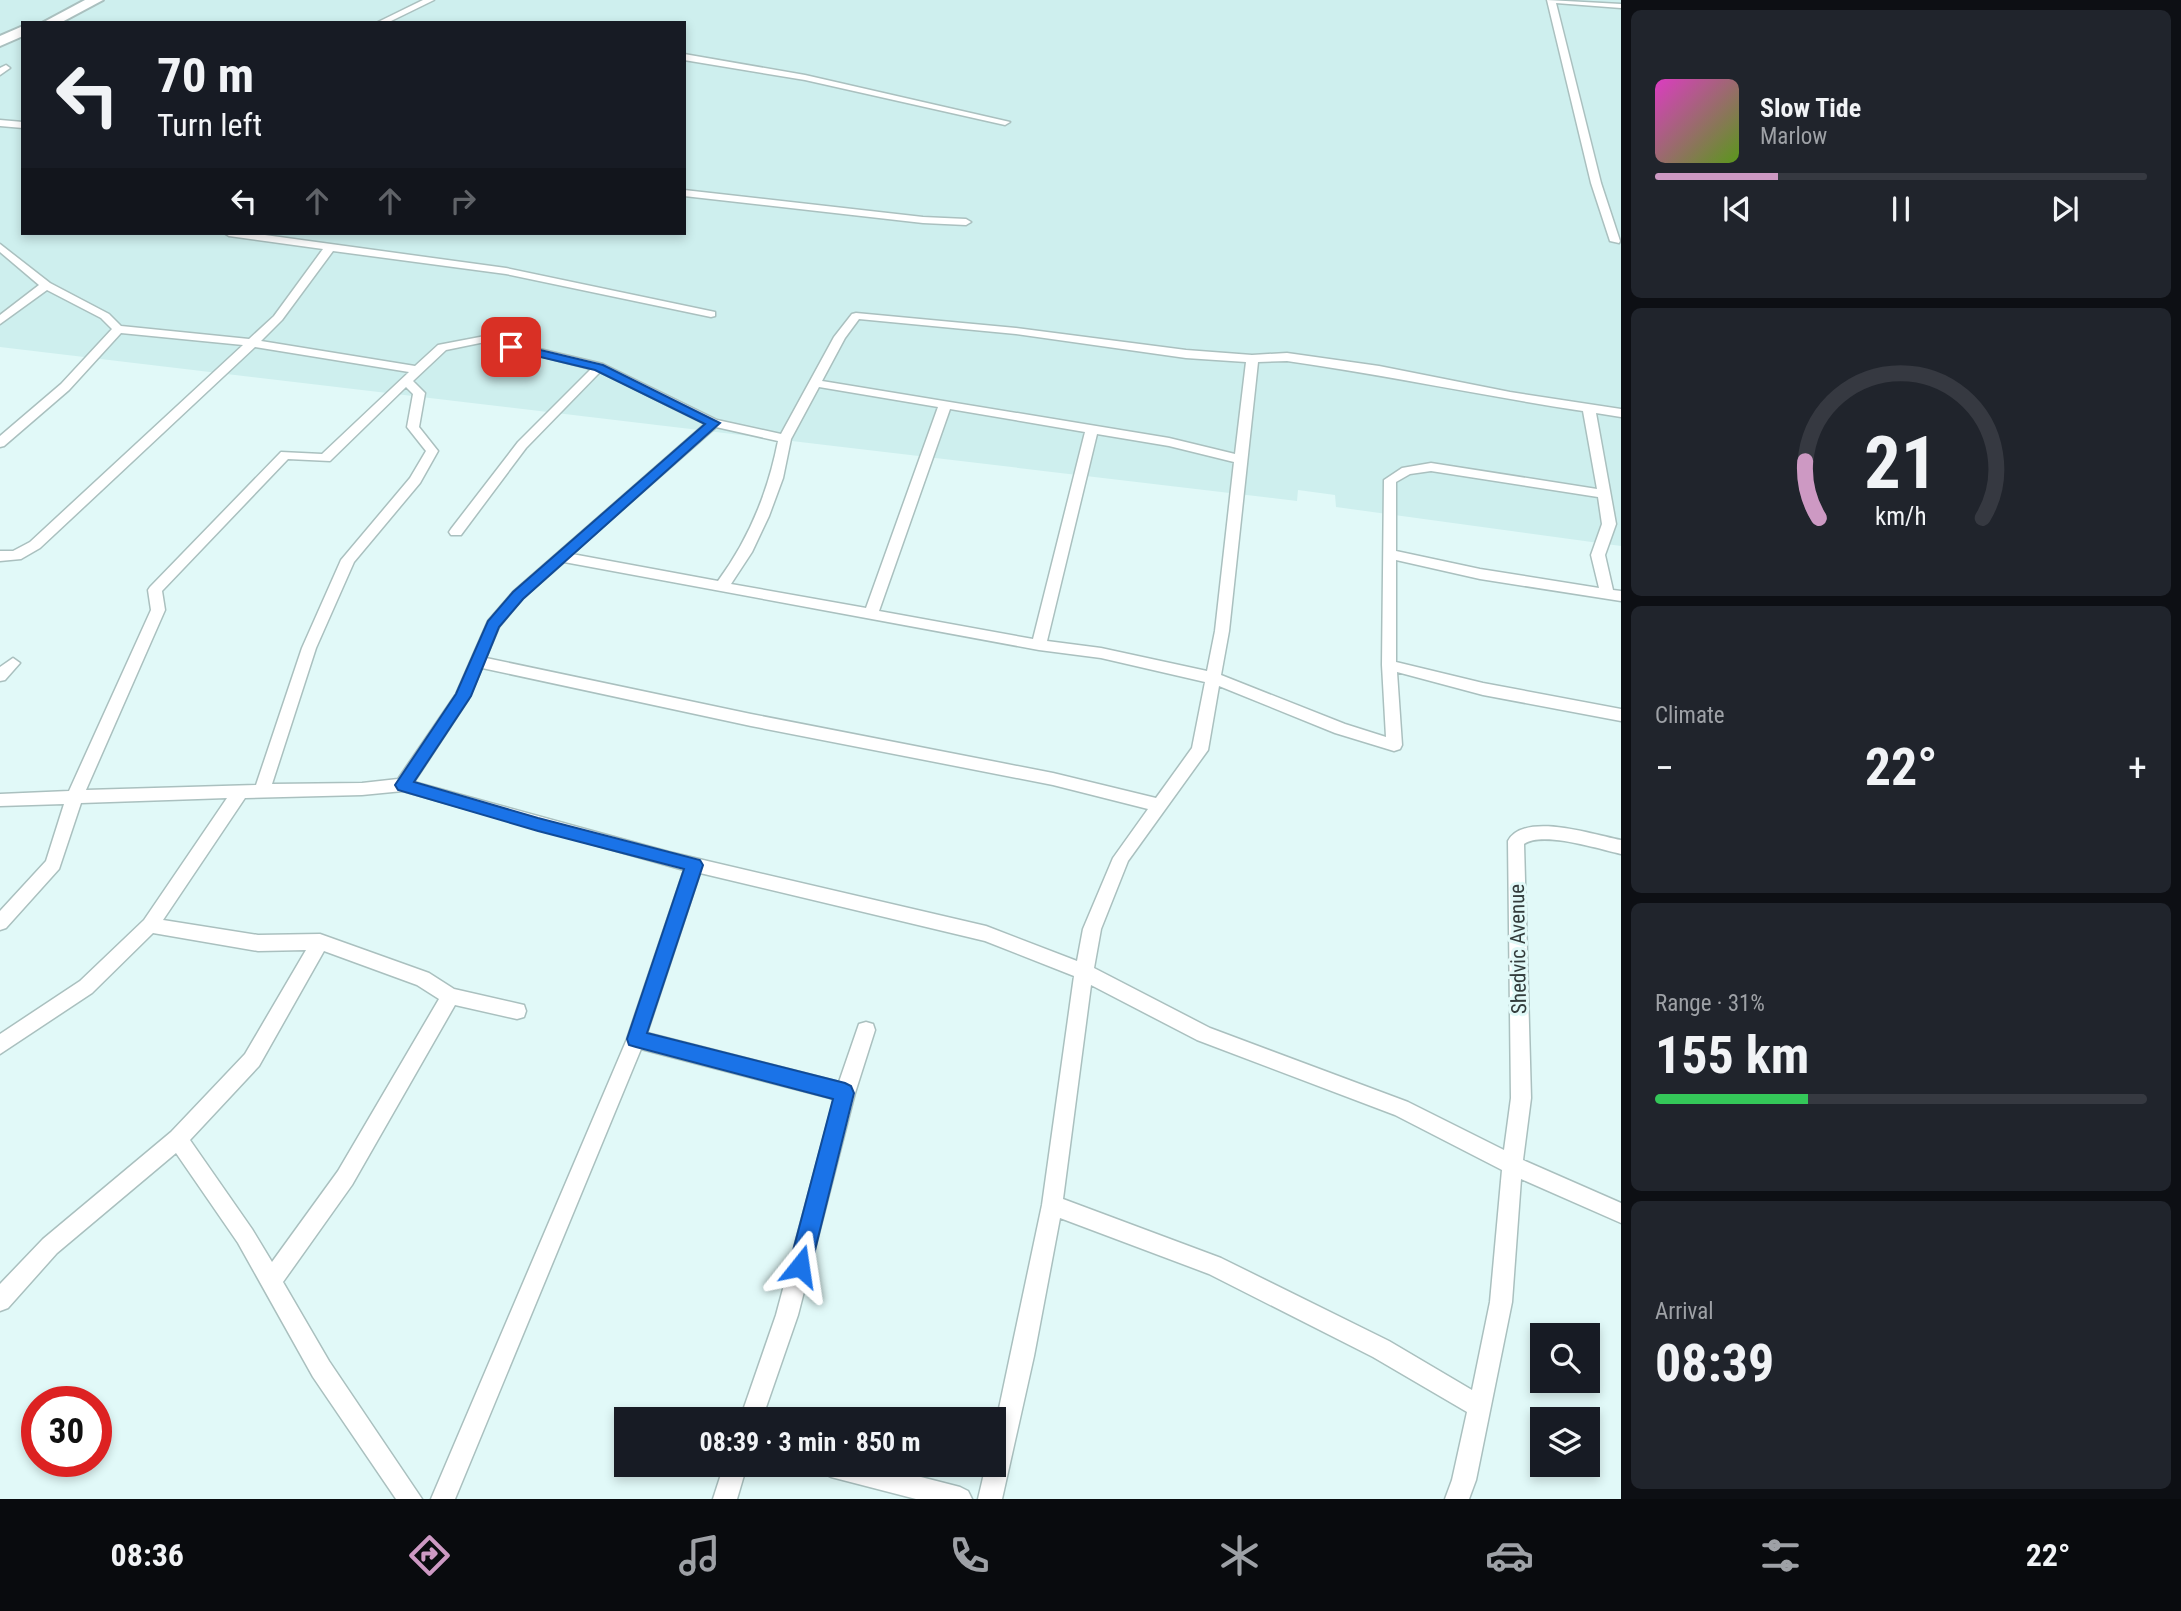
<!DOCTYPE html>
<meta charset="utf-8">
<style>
:root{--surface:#171b24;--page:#20242c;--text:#f1f3f6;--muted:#9ea1a6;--line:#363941;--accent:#cd99c3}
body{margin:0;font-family:"Roboto Condensed",sans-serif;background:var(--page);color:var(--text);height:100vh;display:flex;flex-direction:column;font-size:26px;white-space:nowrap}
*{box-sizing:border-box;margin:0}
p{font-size:23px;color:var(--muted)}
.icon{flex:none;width:38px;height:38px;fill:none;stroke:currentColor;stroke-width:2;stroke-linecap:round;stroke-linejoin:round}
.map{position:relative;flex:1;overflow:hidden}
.side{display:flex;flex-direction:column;gap:10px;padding:10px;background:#0d0f14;width:560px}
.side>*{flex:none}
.hud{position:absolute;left:21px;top:21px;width:665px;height:214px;border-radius:0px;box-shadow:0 4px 10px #0003;background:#171b24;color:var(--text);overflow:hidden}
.fabs{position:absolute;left:1530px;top:1323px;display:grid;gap:14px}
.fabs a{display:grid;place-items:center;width:70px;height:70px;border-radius:0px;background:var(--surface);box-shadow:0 4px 10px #0003;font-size:35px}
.speed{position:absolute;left:21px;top:1386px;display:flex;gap:14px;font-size:35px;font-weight:700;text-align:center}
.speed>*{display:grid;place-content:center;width:91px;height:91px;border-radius:50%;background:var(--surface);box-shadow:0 4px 10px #0003;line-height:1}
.speed .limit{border:10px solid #d22;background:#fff;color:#111}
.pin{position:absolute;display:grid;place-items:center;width:60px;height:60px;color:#fff;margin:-30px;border-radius:14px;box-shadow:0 4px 10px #0006}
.me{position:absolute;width:77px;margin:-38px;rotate:15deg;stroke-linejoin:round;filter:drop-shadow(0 0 5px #0008)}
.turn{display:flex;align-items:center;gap:24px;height:147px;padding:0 21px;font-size:32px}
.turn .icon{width:91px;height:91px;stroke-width:2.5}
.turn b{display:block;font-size:49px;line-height:60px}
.lanes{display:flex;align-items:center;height:66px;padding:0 21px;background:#0003;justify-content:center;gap:35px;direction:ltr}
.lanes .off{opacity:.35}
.big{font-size:52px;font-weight:700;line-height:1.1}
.side .widget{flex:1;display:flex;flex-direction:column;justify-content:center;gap:10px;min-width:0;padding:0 24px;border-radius:10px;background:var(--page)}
.side .dial{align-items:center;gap:0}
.dial svg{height:182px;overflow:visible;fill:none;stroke:var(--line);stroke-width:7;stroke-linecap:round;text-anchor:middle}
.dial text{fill:var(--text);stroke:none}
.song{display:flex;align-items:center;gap:21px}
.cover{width:84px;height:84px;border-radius:10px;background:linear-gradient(135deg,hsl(310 70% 55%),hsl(90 70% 35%))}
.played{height:7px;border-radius:4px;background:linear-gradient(90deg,var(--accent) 25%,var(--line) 25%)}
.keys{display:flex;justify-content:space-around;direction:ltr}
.heat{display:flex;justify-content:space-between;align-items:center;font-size:38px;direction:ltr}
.charge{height:10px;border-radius:5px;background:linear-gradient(90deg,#34c759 31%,var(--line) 0)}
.trip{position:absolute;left:614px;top:1407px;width:392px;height:70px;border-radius:0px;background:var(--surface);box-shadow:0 4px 10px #0003;font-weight:700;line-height:70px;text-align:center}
.dock{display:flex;height:112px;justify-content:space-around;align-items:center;background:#090b0e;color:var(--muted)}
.dock .icon{width:49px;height:49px}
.dock .active{color:var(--accent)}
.dock b{font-size:32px;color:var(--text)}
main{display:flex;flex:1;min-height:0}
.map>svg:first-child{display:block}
</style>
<main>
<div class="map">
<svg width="1621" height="1499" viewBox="0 0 1621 1499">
<rect width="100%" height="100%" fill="#e1f9f8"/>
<path fill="#ceefee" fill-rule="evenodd" d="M0,0H1621V546L1336,507L1335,495L1298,490L1297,501L0,347ZM23,23H684V233H23Z"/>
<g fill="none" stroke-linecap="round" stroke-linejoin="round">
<g stroke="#aac0bf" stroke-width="3">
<g id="minor">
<path d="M423,0H434L387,23H376Z"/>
<path d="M1547,0L1621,4V8L1556,3L1601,183L1620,241L1619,243L1610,241L1591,183Z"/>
<path d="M684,54L805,75L1010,122L1005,125L805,80L684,60Z"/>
<path d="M6,65L10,68L0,75V68Z"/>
<path d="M0,120L23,122V128L0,126Z"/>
<path d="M684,190L923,217L966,219L971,222L966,225L923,223L684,196Z"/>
<path d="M224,233H250L506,268L715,312V316L711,317L506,274L333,251L282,320L261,341L415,366L438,345L485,336L603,364L717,420L781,434L834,337L852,314L856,313L1016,328L1186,350L1252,355L1287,353L1379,366L1510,392L1621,409V417L1596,413L1616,524L1605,555L1613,590L1621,591V601L1480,579L1396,560V662L1483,683L1621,709V721L1483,695L1397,672L1402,745L1400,749L1394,751L1335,733L1219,686L1208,750L1128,861L1101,929L1094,968L1210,1028L1408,1102L1504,1150L1511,1098L1508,841C1524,811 1594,835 1621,840V854C1598,849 1543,831 1524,844L1531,1098L1523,1160L1621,1203V1223L1521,1179L1512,1302L1476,1480L1469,1499H1445L1452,1480L1467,1412L1373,1357L1209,1274L1060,1218L1034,1356L1002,1499H978L986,1465H994V1432L1042,1205L1074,976L985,941L700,873L647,1033L839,1082L859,1024L866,1022L873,1024L875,1030L855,1093L798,1315L762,1419H740L776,1315L834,1099L641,1049L455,1499H431L627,1039L684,870L403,791L362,795L245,798L163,920L258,935L320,934L429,973L454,989L524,1005L526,1011L524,1017L517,1019L455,1005L352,1185L283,1282L329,1361L422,1499H396L313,1377L238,1243L176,1153L57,1253L8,1308L0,1311V1284L43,1239L171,1132L245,1054L306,950L258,951L153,933L92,993L0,1054V1034L80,981L144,920L227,798L81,803L59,869L6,928L0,930V911L46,861L64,804L0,806V794L69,791L151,610L148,590L150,587L281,452L322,454L409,372L255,347L40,548L21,559L0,561V551H13L30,542L243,345L121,333L69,390L4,446L0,447V436L61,384L112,329L101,318L47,290L0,324V315L39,285L0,252V244L50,283L109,314L121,326L249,339L274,316L323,249L229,236ZM859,319L1016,334L1186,358L1246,362L1235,454L1169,438L822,381L845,338ZM485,342L591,369L518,442L451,529L449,532L451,535H461L526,448L600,372L705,424L513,592L488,621L456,694L398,779L362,783L272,784L316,648L354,562L420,483L438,451L419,427L425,393L413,381L446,350ZM1287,361C1386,375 1484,396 1583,411L1597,489L1431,463L1402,468L1384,480L1382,665L1386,737L1345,724L1221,675L1229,631L1258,362ZM406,387L413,394L407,427L426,451L410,478L341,560L302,648L256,785L86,790L165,610L162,591L288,459L330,461ZM819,387L938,407L866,608L731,584L752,552L769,516L783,478L791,439ZM950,409L1085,432L1033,639L879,611ZM716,427L778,441C768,492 749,539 718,581L572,554ZM1097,434L1169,446L1234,462L1215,631L1207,671L1101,648L1047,641ZM1431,471L1598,497L1602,524L1591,555L1599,588L1480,569L1396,551V482L1410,474ZM564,562L1039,650L1101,658L1205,682L1192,748L1156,798L1053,773L751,714L486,658L499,627L523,598ZM482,668L751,726L1053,785L1148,809L1113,858L1083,929L1077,961L986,926L669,852L414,782L468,700ZM324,951L417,985L439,999L338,1171L272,1262L252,1229L190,1140L259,1066ZM1091,985L1197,1040L1395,1115L1502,1170L1490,1302L1472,1390L1389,1341L1221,1258L1063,1199Z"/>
<path d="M13,658L20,663L5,680L0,681V667Z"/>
<path d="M724,1465H747L737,1499H713Z"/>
<path d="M819,1465H874L960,1487L968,1491L972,1499H916L831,1477L823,1473Z"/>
</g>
</g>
<g stroke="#aac0bf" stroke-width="4">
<g id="trunk">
<path d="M85,0H103L60,23H42Z"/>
<path d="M23,26V36L0,46V36Z"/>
</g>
</g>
<use href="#minor" fill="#fff" fill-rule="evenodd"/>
<use href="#trunk" fill="#fff" fill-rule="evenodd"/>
</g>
<path fill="#1a73e8" stroke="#114b97" stroke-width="2" d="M511,343L603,365L720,423L523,599L499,627L471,696L414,782L538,818L700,860L703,865L647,1033L845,1083L851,1086L854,1093L811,1266L807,1273L800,1277L792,1273L789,1266L833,1099L636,1047L629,1045L627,1039L684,869L538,831L398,790L395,785L456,694L488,621L513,592L705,424L595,370L507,349V344Z"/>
<g text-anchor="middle" stroke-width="6" stroke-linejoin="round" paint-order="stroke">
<g font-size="21" fill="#333c3c" stroke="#e1f9f8">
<text transform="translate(1518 949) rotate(-91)" y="7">Shedvic Avenue</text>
</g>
</g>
</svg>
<div class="fabs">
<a><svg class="icon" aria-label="search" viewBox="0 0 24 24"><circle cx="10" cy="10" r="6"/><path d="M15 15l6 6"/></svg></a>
<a><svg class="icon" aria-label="layers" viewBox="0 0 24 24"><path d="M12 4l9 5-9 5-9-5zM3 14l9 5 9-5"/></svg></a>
</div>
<div class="speed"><div class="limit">30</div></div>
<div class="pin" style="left:511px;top:347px;background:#d93025"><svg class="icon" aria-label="arrive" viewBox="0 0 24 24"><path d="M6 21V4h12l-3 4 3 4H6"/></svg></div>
<svg class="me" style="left:800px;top:1266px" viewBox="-20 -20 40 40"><path d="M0-17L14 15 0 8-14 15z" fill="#1a73e8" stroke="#fff" stroke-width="4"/></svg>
<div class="trip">08:39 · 3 min · 850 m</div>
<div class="hud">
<div class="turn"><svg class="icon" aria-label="left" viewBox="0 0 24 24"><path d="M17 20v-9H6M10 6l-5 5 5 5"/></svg><div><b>70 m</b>Turn left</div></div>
<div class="lanes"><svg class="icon" aria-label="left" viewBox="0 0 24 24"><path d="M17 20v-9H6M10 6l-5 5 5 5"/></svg><svg class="icon off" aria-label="ahead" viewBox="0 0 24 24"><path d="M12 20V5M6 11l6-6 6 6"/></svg><svg class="icon off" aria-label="ahead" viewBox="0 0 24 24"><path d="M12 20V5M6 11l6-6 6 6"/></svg><svg class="icon off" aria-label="right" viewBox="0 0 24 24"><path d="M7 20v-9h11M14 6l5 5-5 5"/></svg></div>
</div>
</div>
<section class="side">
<div class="widget">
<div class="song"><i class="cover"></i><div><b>Slow Tide</b><p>Marlow</p></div></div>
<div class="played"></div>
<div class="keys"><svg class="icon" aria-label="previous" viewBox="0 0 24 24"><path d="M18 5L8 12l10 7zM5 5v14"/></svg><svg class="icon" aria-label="pause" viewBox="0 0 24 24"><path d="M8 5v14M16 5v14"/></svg><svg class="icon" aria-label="next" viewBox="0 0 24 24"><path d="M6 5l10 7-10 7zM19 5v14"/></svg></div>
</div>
<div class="widget dial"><svg viewBox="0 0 100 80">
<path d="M14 69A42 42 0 1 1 86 69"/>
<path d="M14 69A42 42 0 0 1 8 44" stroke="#cd99c3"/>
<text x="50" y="56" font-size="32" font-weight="700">21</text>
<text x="50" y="72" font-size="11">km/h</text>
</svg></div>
<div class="widget"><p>Climate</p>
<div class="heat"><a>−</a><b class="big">22°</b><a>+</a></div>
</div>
<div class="widget"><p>Range · 31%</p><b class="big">155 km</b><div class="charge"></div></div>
<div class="widget"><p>Arrival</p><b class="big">08:39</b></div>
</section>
</main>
<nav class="dock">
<b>08:36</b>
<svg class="icon active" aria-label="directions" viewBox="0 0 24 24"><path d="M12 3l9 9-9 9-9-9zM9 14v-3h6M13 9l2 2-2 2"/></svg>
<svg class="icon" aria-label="music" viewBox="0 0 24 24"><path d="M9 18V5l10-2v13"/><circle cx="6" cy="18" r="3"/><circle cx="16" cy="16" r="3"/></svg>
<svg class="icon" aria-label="phone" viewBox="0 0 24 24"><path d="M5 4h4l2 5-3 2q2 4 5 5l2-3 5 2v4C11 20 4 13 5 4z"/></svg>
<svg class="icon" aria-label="climate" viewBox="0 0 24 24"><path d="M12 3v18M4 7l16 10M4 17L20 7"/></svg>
<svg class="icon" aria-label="car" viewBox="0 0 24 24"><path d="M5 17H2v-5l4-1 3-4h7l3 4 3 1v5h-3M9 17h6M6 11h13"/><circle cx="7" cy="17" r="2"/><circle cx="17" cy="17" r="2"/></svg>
<svg class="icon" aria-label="filters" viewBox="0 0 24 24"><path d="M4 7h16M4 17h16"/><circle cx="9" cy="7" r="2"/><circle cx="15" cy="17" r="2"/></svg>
<b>22°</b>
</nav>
